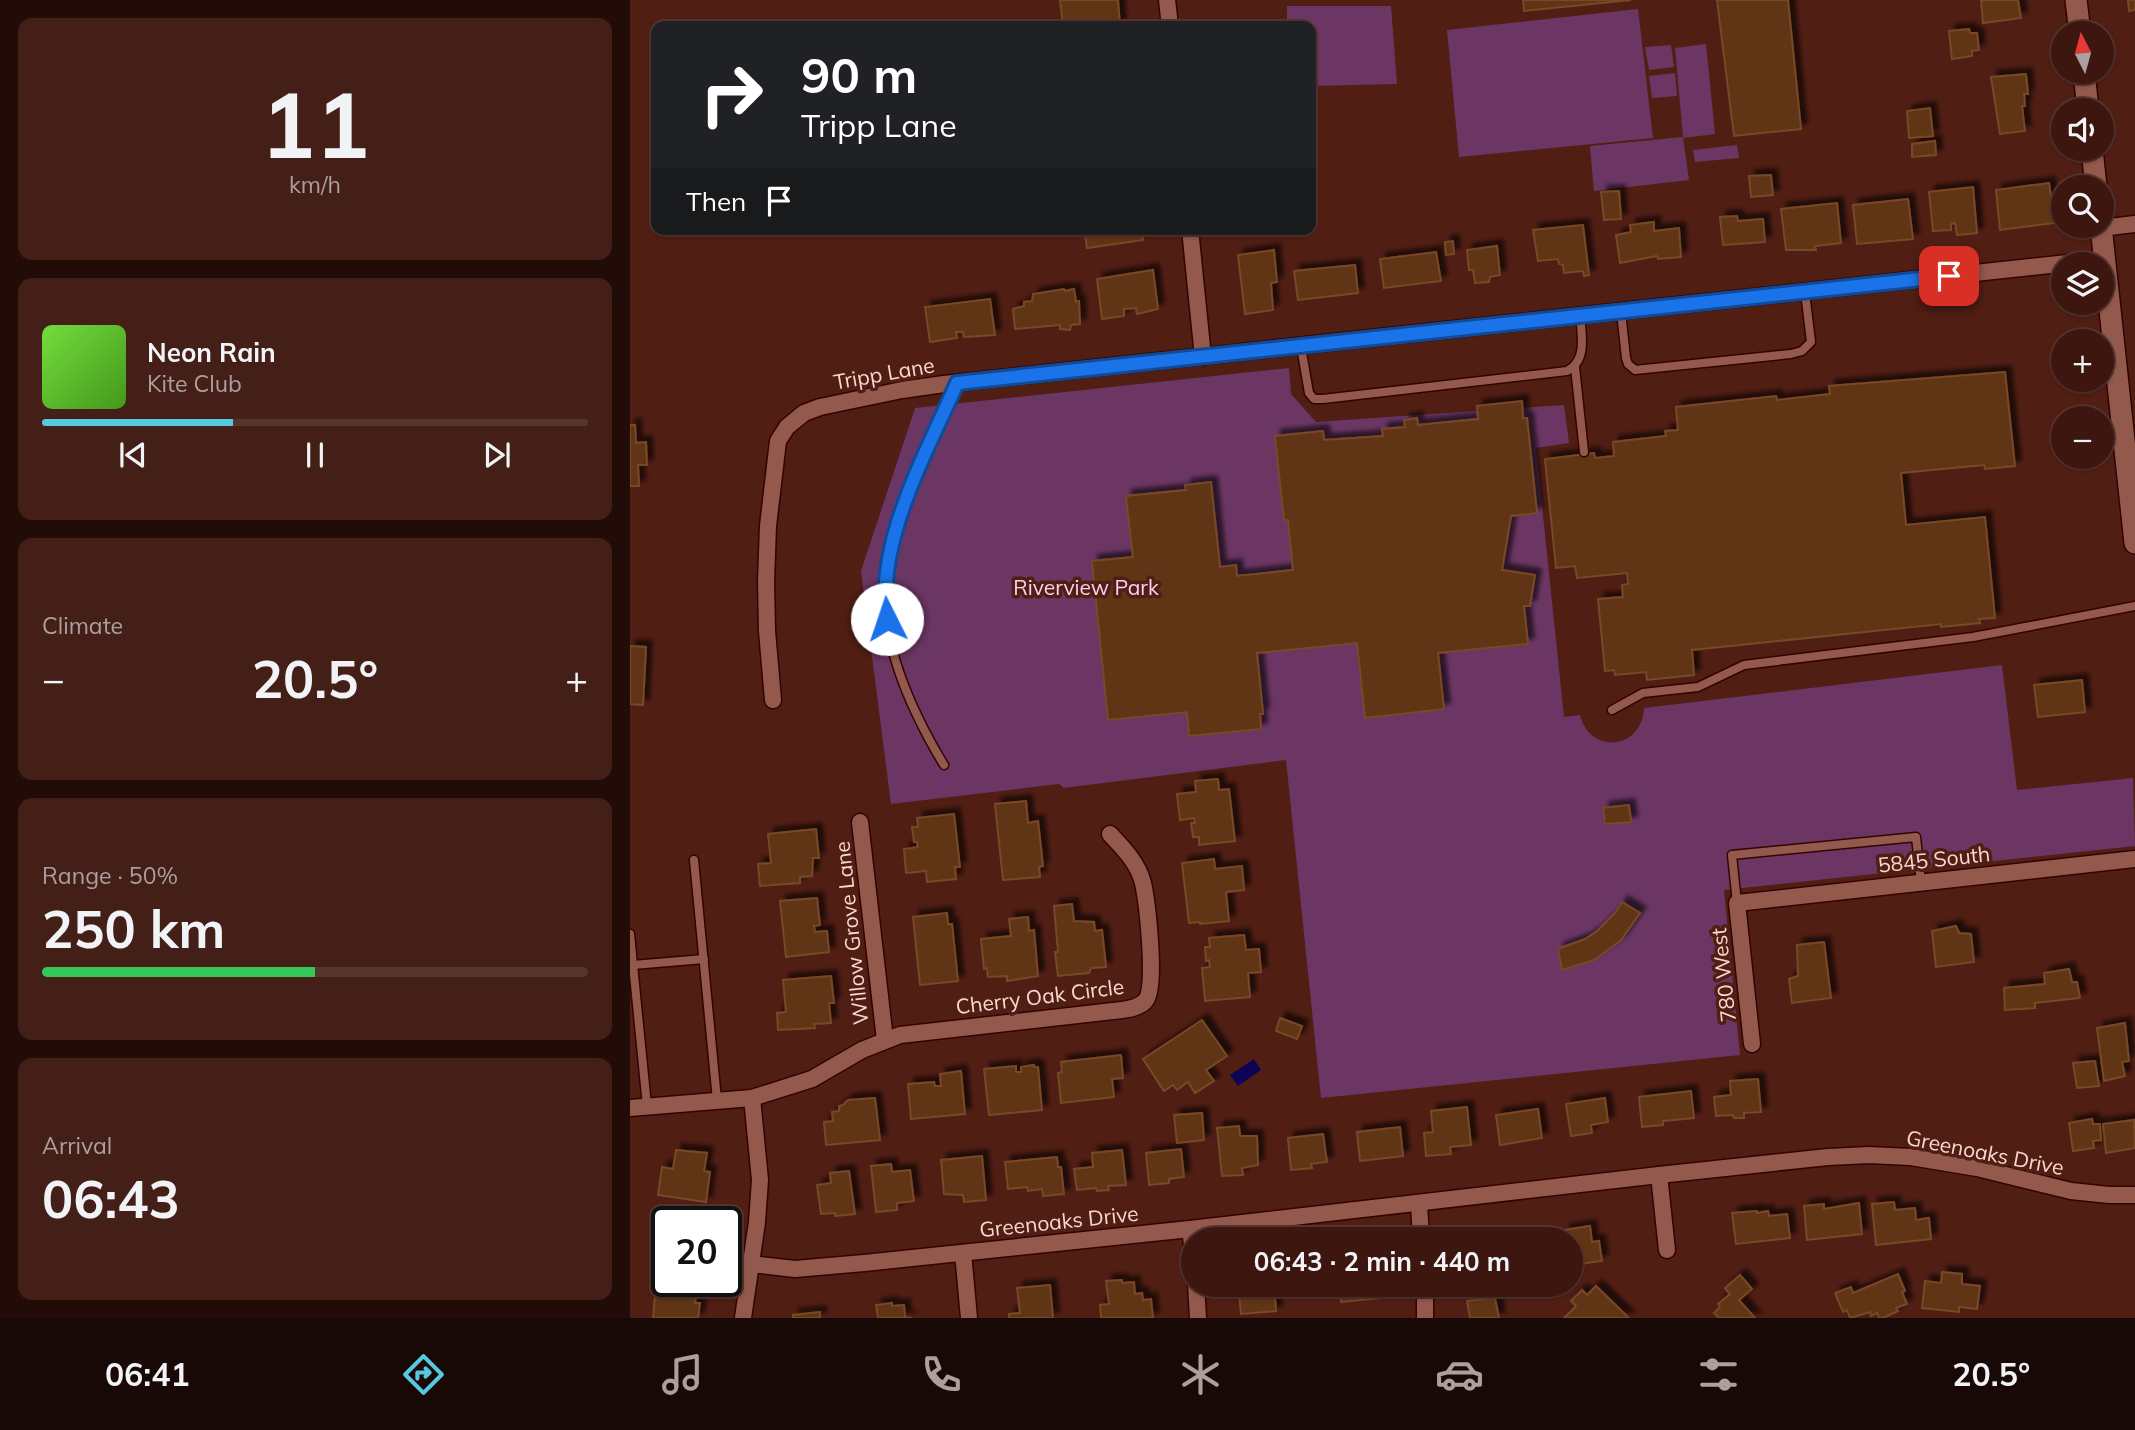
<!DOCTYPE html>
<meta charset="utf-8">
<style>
:root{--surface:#3d160f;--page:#441f18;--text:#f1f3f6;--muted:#ad9f9e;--line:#56352f;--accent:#56c9e0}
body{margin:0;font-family:Mulish,sans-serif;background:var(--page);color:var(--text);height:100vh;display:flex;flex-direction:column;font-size:26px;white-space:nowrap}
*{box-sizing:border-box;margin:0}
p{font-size:23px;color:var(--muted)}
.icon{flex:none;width:38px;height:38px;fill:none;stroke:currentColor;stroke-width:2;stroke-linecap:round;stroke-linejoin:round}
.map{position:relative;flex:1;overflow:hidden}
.details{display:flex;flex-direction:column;gap:18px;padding:18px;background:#220c08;width:630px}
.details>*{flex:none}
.hud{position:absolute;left:21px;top:21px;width:665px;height:214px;border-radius:14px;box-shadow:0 2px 5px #0004,0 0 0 2px var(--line);background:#202124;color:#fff;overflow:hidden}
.needle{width:46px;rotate:354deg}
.fabs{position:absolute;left:1421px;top:21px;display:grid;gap:14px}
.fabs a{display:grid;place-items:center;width:63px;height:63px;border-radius:50%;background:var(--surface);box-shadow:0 2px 5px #0004,0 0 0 2px var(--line);font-size:35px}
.speed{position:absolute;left:21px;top:1206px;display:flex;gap:14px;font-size:35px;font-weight:700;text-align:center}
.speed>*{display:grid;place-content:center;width:91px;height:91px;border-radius:50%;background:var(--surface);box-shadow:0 2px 5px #0004,0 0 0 2px var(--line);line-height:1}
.speed .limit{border:4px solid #111;border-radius:10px;background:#fff;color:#111}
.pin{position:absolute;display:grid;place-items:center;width:60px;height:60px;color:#fff;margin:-30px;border-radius:14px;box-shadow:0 4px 10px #0006}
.me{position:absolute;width:77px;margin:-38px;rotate:356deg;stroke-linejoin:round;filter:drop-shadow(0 0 5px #0008)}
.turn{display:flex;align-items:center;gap:24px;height:147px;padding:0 35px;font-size:32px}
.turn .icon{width:91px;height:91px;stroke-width:2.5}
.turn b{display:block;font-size:49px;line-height:60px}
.then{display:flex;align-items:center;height:66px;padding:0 35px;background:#0003;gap:14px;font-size:26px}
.big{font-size:52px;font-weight:700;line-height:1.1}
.details .tile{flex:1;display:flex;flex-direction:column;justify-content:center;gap:10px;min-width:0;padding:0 24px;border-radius:14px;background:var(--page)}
.details .dial{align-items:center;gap:0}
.dial b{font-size:91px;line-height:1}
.song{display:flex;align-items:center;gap:21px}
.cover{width:84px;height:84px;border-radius:10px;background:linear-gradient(135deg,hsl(100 70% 55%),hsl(100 70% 35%))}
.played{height:7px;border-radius:4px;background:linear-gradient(90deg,var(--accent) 35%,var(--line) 35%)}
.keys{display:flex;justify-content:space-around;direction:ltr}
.heat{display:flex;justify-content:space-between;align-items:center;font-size:38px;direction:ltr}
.charge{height:10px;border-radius:5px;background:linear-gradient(90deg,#34c759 50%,var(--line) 0)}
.trip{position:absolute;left:551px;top:1227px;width:402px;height:70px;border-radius:35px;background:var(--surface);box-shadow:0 2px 5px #0004,0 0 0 2px var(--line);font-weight:700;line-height:70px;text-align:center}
.tabs{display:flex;height:112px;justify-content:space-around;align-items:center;background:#180906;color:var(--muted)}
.tabs .icon{width:49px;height:49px}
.tabs .active{color:var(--accent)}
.tabs b{font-size:32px;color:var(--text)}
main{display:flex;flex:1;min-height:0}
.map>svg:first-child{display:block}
</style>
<main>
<section class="details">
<div class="tile dial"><b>11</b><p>km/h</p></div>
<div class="tile">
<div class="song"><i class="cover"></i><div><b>Neon Rain</b><p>Kite Club</p></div></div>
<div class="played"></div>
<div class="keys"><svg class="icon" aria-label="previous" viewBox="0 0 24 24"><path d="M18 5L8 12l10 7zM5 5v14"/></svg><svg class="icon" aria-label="pause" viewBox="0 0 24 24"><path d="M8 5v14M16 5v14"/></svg><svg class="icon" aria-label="next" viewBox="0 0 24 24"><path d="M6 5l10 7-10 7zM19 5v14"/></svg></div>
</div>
<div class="tile"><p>Climate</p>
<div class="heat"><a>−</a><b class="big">20.5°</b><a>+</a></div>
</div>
<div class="tile"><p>Range · 50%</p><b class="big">250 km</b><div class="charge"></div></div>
<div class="tile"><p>Arrival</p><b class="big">06:43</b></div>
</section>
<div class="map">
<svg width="1505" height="1318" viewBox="0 0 1505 1318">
<defs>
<filter id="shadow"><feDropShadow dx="6" dy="-6" stdDeviation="2" flood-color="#0009"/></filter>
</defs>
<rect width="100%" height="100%" fill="#511e14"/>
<g fill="#6b3664">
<path d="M657,6H761L767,84L681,86V26H657Z"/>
<path d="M1008,9L1023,138L829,157L817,30Z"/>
<path d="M1076,44L1085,134L1053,138L1059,180L964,191L960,146L1053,137L1045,48Z"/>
<path d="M1041,45L1044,67L1019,70L1015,47Z"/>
<path d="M1045,73L1047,96L1022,98L1019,76Z"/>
<path d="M1107,145L1109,158L1065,162L1063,150Z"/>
<path d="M659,368L661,394L686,422L934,405L939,443L906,448L934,717L950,715C960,755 1012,750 1014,708L1372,665L1387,790L1503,778L1505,846L1094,890L1110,1055L691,1098L656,760L434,788L429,784L261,804L231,571L285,408Z"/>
</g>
<path fill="#0e0457" d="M624,1059L631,1070L608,1086L600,1075Z"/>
<g fill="#613413" stroke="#774828" stroke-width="2" filter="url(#shadow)">
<path d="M430,0H488L490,26L433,25Z"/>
<path d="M893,0H1001L894,11Z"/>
<path d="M1087,0H1158L1171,129L1104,136Z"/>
<path d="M1351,0H1388L1391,18L1353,23Z"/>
<path d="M1498,0H1505V10L1499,11Z"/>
<path d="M1339,29L1340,33H1347L1349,50L1342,51V56L1322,59L1319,31Z"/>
<path d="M1396,74L1398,94H1394L1395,106H1392L1395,131L1370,134L1361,77Z"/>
<path d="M1300,108L1303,136L1279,138L1277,111Z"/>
<path d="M1305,141L1306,155L1282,157V144Z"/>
<path d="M1141,175L1143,195L1121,197L1119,176Z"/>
<path d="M1419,183L1425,223L1370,230L1366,190Z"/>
<path d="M1343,187L1347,233L1327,235L1325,223L1321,224V230L1303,231L1299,192Z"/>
<path d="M989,191L991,219L974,220L971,192Z"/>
<path d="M1278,199L1283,239L1227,244L1223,205Z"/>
<path d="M1207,203L1211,243L1185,246L1186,250H1156L1151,209Z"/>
<path d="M1107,216L1108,221L1133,219L1135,242L1093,245L1090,217Z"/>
<path d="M1024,222V231L1049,228L1051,257L1028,259L1027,256L990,263L986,235L1001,232L1000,225Z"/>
<path d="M953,225L959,275L954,276L953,271L934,273L933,265L929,264L928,259L908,261L903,230Z"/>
<path d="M454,229H512L513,240L457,248Z"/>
<path d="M823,241L824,254L816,255L815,242Z"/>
<path d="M867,246L870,275L860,277L859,282L845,283L843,270H839L837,250Z"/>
<path d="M644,250L647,282L641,283L643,310L615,314L608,255Z"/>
<path d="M806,252L811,281L754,288L750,259Z"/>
<path d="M725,265L728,293L668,300L664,271Z"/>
<path d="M523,270L528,309L507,314L506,308L494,309V316L472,319L467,279Z"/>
<path d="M434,289L435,291L444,289L446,302L449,301L450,324L441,325L440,330L430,329V325L385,329L383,309L394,306V302L402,301L403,294Z"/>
<path d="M360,299L365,335L334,337L333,332H326L327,338L300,342L295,307Z"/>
<path d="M1375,372L1385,466L1355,469L1354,465L1271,473L1276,525L1355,517L1365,618L1349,619L1350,623L1311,627V624L1062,650L1064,675L1017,680L1016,672L985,675L984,670L975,671L968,599L993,597L992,585L998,584L997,573L947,578L945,566L926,568L915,459L964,453L965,458L984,456L983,442L1036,436L1035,431L1048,430L1046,407L1146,396L1147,400L1200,394L1199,386Z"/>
<path d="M892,401L893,418H897L907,513L881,516L872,570L905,575L900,606H894L898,644L808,653L814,709L735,718L727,643L627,653L633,714H630L631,729L559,736L557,712L478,720L462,561L503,557L496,496L556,490L555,485L581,482L590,567L606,565L607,576L663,570L658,520H654L645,436L693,431L694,440L753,436L752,429L775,427L774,420L787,418L788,425L848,419L847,406Z"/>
<path d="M0,425H5L6,443L16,442L17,465H8L9,486H0Z"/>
<path d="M0,646L16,647L13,705L0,704Z"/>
<path d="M1452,680L1455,712L1408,717L1404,685Z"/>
<path d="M588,779L589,790L599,789L605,841L569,845V837H563L561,823H565L564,818L550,820L547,794L566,792L565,781Z"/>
<path d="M396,801L398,823L408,821L413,866L409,867L410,877L373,880L365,804Z"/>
<path d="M999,805L1001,822L975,824L973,808Z"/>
<path d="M324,814L330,867H325L326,879L297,882L296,871L276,873L274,849L288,847L287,842H284L282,827H288L287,818Z"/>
<path d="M186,829L189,858H183L182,876L170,877V883L130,886L128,864L141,863L138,834Z"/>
<path d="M584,859L585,869L612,866L614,890L596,892L599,921L570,924V922L559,923L552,863Z"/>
<path d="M187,898L190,925L184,926L185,932L197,931L199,952L156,957L150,901Z"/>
<path d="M992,902L1010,913L991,940L964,960L932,970L928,949L955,939L967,931L985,913Z"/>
<path d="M442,904L444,921L464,922L465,931L472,930L476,967L461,968L459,973L428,976L425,952H428L424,906Z"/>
<path d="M317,913L318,924H322L328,981L290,985L283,917Z"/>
<path d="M398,917L399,931L404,930L408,976L377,981V976L358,977L357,968L354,969L351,939L381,936L379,919Z"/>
<path d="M1326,926L1329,933L1341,934L1344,962L1306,967L1302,931Z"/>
<path d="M614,935L616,950L629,949L631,972L618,973L620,997L575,1001L572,968L580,967L579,960L576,961L575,947H580L579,938Z"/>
<path d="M1194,942L1201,998L1162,1003L1159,979L1168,976L1167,945Z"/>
<path d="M1439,969L1442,982H1447L1450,998L1405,1003V1008L1375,1010L1374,988L1415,984L1414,973Z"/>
<path d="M201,976L204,1003H199L201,1023L184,1024L185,1028L148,1030L147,1013L156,1012L153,980Z"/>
<path d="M650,1018L672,1026L667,1039L646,1031Z"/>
<path d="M572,1020L597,1056L576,1070L584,1081L565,1093L558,1082L547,1090L543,1085L534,1091L513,1059Z"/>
<path d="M1495,1023L1499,1061L1492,1062L1495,1076L1474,1081L1467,1028Z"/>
<path d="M491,1055L493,1078L482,1079L484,1097L431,1103L428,1073L432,1072L431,1062Z"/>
<path d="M1465,1061L1469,1086L1447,1088L1443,1063Z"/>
<path d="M404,1065V1067H408L412,1110L359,1115L354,1069L386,1066V1072H391V1067Z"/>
<path d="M331,1071L335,1114L281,1119L278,1084L304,1082L305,1086H311L310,1074Z"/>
<path d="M1128,1079L1131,1112L1114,1113V1118H1104L1103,1115L1086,1116L1084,1097L1101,1095L1100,1081Z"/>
<path d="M1061,1091L1064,1118L1033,1121V1125L1012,1127L1009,1097Z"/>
<path d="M245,1098L250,1140L196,1145L194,1122L203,1121L202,1112L209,1111V1106L213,1105L218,1100Z"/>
<path d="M975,1098L978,1122L961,1125L962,1133L941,1136L936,1104Z"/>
<path d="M837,1107L841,1145L820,1147L821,1154L796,1156L794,1133L803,1132L801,1111Z"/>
<path d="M908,1109L912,1138L870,1145L866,1115Z"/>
<path d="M572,1113L574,1140L547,1143L544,1115Z"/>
<path d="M1462,1119L1463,1124H1470L1471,1140L1463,1141L1464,1148L1443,1151L1439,1123Z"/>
<path d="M1504,1120L1505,1148L1476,1153L1473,1124Z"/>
<path d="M609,1126L610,1136H627L628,1165L612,1168L613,1175L592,1176L587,1128Z"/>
<path d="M770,1127L773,1156L730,1161L727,1132Z"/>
<path d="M693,1134L697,1162L681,1164L682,1168L661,1170L658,1138Z"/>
<path d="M551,1149L554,1177L539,1179V1183L519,1185L516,1153Z"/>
<path d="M46,1150L77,1153L74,1171L80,1172L76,1202L28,1195L32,1167L43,1169Z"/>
<path d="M492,1150L496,1185L478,1186L479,1190L467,1191L466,1188L447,1190L444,1169L463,1167L462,1153Z"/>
<path d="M352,1156L356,1200L334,1202L333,1195L314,1194L311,1160Z"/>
<path d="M427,1157L428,1167H431L434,1194L413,1196L412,1189L398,1191L397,1187L378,1189L375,1162Z"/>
<path d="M261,1164L262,1172L280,1170L284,1201L267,1203V1210L246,1212L241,1166Z"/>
<path d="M219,1171L225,1214L205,1216V1213L191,1214L187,1185L201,1183L200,1173Z"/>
<path d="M1264,1202L1265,1210L1285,1208L1286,1220L1299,1218L1301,1239L1246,1245L1242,1204Z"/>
<path d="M1229,1203L1232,1234L1177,1240L1174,1206L1194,1204V1209Z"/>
<path d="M1127,1211V1213L1138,1211L1139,1216L1157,1214L1160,1238L1106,1244L1102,1213Z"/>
<path d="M960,1226L962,1242L969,1241L972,1261L942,1265V1239H936L934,1230Z"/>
<path d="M1312,1272L1332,1274V1284L1350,1286L1347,1309L1329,1307V1312L1292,1308L1295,1281L1311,1283Z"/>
<path d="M1268,1274L1275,1291L1272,1292L1277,1304L1266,1308L1268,1311L1253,1318H1249L1247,1313L1241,1316L1240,1312L1220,1318L1217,1310L1213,1312L1205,1293L1221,1287L1223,1293Z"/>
<path d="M1110,1275L1122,1289L1109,1300L1125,1318H1089L1084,1313L1090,1307L1088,1304L1100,1294L1095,1288Z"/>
<path d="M492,1280V1283L504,1282L505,1294L512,1293L513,1300L521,1299L523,1318H471L470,1305L479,1304L476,1281Z"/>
<path d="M26,1284L67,1289L65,1303H70L68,1318H23Z"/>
<path d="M616,1284H644L646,1311L611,1314L609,1294L617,1293Z"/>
<path d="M709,1284H750L751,1298L711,1302Z"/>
<path d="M916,1284H939V1285L919,1292Z"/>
<path d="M420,1285L423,1318H379V1314L390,1313L387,1288Z"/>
<path d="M966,1286L999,1318H934L946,1306L941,1301L952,1290L957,1295Z"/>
<path d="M865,1298L869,1318H840L837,1301Z"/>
<path d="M262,1303V1306L274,1305L275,1317L282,1318H248L246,1305Z"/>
<path d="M190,1312V1318H163V1315Z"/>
</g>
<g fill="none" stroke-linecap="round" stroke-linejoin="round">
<g stroke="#340300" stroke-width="11">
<g id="lane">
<path d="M991,312L996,358L998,364L1005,370L1161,354L1172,351L1181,342L1175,292"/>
<path d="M671,347L679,393L684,399H693L937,371C957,361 952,336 950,316"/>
<path d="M945,367L954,452"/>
<path d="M982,710L1013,693L1068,687L1114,665L1343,637L1505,606"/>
<path d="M314,765C279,707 245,632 257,563C261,538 272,514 281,491C295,455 311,419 327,383"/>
<path d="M64,860L87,1100"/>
<path d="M1107,903L1102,855L1286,837L1291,882"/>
<path d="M0,934L17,1106"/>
<path d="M3,965L74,959"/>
</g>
</g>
<g stroke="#340300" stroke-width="19">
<g id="street">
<path d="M537,0L540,26"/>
<path d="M1471,228L1505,224"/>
<path d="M560,229L573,357"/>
<path d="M143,700L137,631L136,581L138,526L148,441L157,427L174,413L190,407L272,390L314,384L1475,259"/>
<path d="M230,822L255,1040"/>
<path d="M1122,1044L1107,903L1505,859"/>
<path d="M0,1108L122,1098L182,1079L232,1050L270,1035L492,1010C500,1009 511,1007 516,1000C527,986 517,902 513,883C508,863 494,849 480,834"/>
<path d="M1029,1175L1037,1250"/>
<path d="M789,1203L791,1239"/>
<path d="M560,1229L564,1260"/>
<path d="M333,1253L339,1318"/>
<path d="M121,1264L165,1269L234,1263L560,1229L1029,1175L1198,1157L1239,1155L1281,1157L1347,1168L1441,1191L1479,1195H1505"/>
<path d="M566,1284L568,1318"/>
<path d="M113,1318L127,1222L130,1180L122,1098"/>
<path d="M795,1318V1284"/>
</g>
</g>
<g stroke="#340300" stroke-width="24">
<g id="secondary">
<path d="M1446,0L1450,33"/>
<path d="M1454,72L1458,110"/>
<path d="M1462,149L1466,187"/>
<path d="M1471,226L1505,543"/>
</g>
</g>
<use href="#lane" stroke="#93594d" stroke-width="8"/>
<use href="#street" stroke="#93594d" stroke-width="16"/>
<use href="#secondary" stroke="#93594d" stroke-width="21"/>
</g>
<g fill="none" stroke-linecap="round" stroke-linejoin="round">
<g stroke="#114b97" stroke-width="18">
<path id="route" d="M257,619C246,541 296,454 327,383L1319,276"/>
</g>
<use href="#route" stroke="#1a73e8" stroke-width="12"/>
</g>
<g text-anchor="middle" stroke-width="7" stroke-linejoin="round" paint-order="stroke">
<g font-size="21" fill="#fad8d1" stroke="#511e14">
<text transform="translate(254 374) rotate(-10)" y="7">Tripp Lane</text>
<text transform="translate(1304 860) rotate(-6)" y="7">5845 South</text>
<text transform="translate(222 933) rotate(-96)" y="7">Willow Grove Lane</text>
<text transform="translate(1094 975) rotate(-96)" y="7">780 West</text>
<text transform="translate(410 997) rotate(-7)" y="7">Cherry Oak Circle</text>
<text transform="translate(1355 1153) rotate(11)" y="7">Greenoaks Drive</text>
<text transform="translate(429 1222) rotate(-6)" y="7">Greenoaks Drive</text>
</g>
<g font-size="21" fill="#facff2" stroke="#511e14">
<text x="456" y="595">Riverview Park</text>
</g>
</g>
</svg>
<div class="fabs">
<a><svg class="needle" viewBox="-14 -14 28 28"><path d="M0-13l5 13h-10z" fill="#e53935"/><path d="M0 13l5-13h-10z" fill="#ad9f9e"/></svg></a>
<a><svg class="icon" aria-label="sound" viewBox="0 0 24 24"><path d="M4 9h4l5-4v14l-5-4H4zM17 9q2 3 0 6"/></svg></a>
<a><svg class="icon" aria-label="search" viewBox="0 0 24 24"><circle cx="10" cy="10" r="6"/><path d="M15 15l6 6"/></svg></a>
<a><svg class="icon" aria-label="layers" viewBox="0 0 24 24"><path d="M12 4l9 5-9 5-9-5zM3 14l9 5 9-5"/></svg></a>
<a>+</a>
<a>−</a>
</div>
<div class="speed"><div class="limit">20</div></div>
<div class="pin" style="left:1319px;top:276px;background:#d93025"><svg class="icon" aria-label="arrive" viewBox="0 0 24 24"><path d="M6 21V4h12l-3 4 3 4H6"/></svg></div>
<svg class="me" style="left:257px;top:619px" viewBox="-20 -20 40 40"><circle r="19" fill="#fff"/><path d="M0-13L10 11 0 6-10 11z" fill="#1a73e8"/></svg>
<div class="trip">06:43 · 2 min · 440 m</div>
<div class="hud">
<div class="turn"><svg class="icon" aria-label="right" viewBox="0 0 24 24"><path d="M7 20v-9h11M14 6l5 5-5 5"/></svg><div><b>90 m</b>Tripp Lane</div></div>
<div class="then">Then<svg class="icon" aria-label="arrive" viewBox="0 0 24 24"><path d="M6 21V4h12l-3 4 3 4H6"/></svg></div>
</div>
</div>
</main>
<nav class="tabs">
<b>06:41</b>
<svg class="icon active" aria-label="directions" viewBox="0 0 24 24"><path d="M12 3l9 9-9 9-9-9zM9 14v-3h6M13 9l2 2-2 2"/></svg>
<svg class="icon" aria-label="music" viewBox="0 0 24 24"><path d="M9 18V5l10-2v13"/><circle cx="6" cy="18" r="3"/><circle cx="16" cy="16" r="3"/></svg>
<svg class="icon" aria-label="phone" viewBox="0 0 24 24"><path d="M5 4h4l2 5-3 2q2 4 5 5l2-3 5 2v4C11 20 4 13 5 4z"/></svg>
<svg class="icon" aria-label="climate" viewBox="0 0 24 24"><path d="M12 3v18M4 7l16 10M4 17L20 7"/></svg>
<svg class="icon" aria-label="car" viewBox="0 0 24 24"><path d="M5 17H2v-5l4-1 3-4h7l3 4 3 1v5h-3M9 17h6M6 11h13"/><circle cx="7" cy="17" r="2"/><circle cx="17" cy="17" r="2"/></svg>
<svg class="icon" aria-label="filters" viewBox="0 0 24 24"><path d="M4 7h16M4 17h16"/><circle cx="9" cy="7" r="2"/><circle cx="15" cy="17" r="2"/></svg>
<b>20.5°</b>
</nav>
